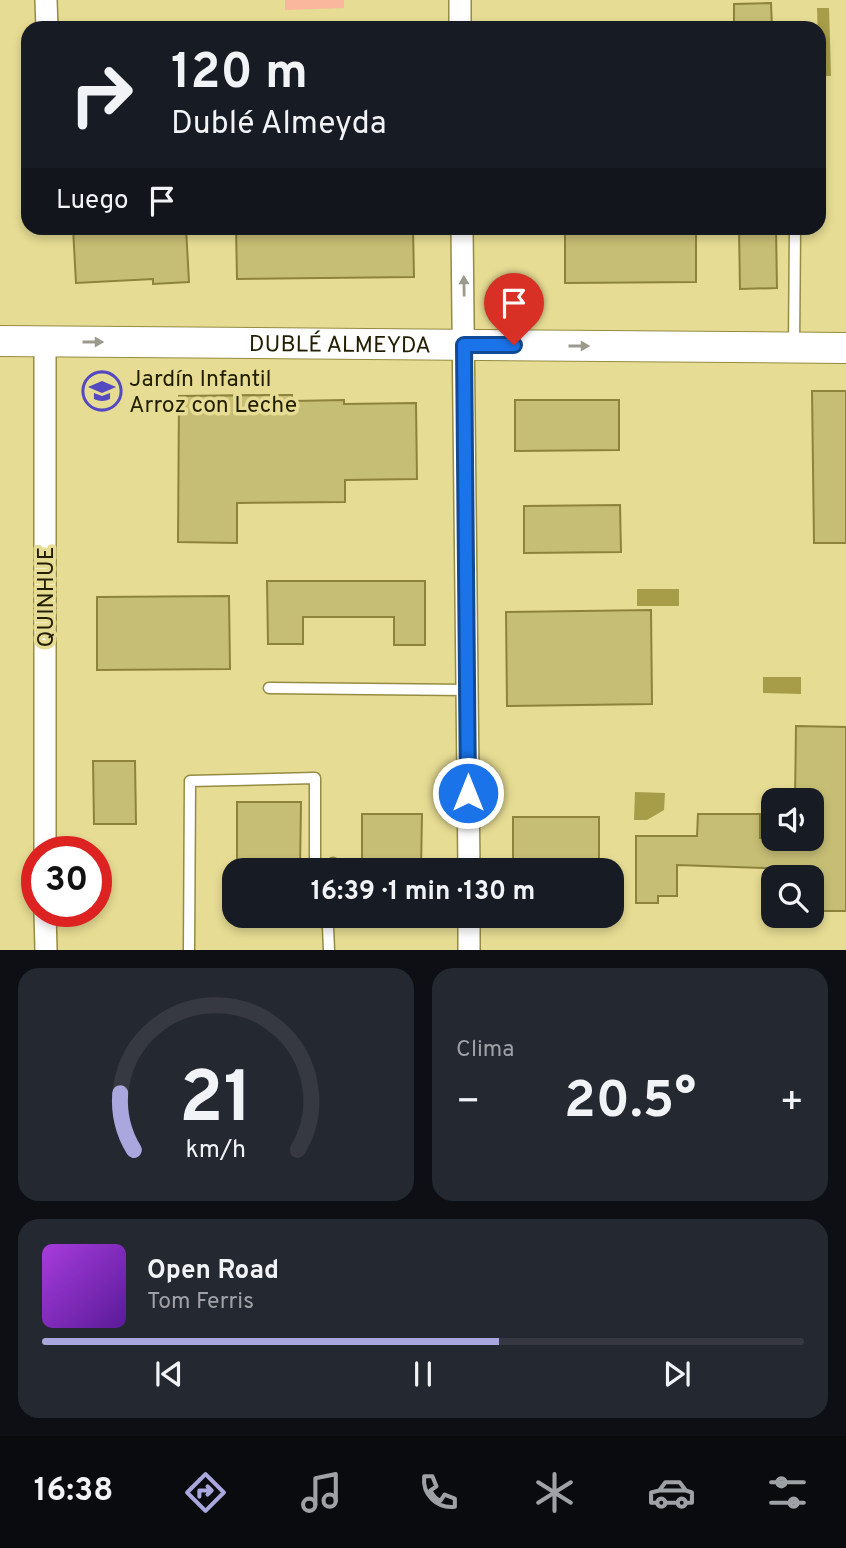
<!DOCTYPE html>
<html lang="es">
<meta charset="utf-8">
<style>
:root{--surface:#171b24;--page:#242831;--text:#f1f3f6;--muted:#9ea1a6;--line:#363941;--accent:#aaa6de}
body{margin:0;font-family:Overpass,sans-serif;background:var(--page);color:var(--text);height:100vh;display:flex;flex-direction:column;font-size:26px;white-space:nowrap}
*{box-sizing:border-box;margin:0}
p{font-size:23px;color:var(--muted)}
.icon{flex:none;width:38px;height:38px;fill:none;stroke:currentColor;stroke-width:2;stroke-linecap:round;stroke-linejoin:round}
.map{position:relative;height:950px;overflow:hidden}
.sheet{display:flex;flex-direction:column;gap:18px;padding:18px;background:#0d0f14;flex:1}
.sheet>*{flex:none}
.banner{position:absolute;left:21px;top:21px;width:805px;height:214px;border-radius:21px;box-shadow:0 4px 10px #0003;background:#171b24;color:var(--text);overflow:hidden}
.tools{position:absolute;left:761px;top:788px;display:grid;gap:14px}
.tools a{display:grid;place-items:center;width:63px;height:63px;border-radius:14px;background:var(--surface);box-shadow:0 4px 10px #0003;font-size:35px}
.speed{position:absolute;left:21px;top:836px;display:flex;gap:14px;font-size:35px;font-weight:700;text-align:center}
.speed>*{display:grid;place-content:center;width:91px;height:91px;border-radius:50%;background:var(--surface);box-shadow:0 4px 10px #0003;line-height:1}
.speed .limit{border:10px solid #d22;background:#fff;color:#111}
.pin{position:absolute;display:grid;place-items:center;width:60px;height:60px;color:#fff;margin:-72px -30px;border-radius:50% 50% 50% 0;rotate:-45deg;box-shadow:0 0 7px #0007}
.pin .icon{rotate:45deg}
.me{position:absolute;width:77px;margin:-38px;rotate:0deg;stroke-linejoin:round;filter:drop-shadow(0 0 5px #0008)}
.turn{display:flex;align-items:center;gap:24px;height:147px;padding:0 35px;font-size:32px}
.turn .icon{width:91px;height:91px;stroke-width:2.5}
.turn b{display:block;font-size:49px;line-height:60px}
.then{display:flex;align-items:center;height:66px;padding:0 35px;background:#0003;gap:14px;font-size:26px}
.big{font-size:52px;font-weight:700;line-height:1.1}
.sheet .card{flex:1;display:flex;flex-direction:column;justify-content:center;gap:10px;min-width:0;padding:0 24px;border-radius:21px;background:var(--page)}
.sheet .dial{align-items:center;gap:0}
.dial svg{height:182px;overflow:visible;fill:none;stroke:var(--line);stroke-width:7;stroke-linecap:round;text-anchor:middle}
.dial text{fill:var(--text);stroke:none}
.song{display:flex;align-items:center;gap:21px}
.cover{width:84px;height:84px;border-radius:10px;background:linear-gradient(135deg,hsl(280 70% 55%),hsl(270 70% 35%))}
.played{height:7px;border-radius:4px;background:linear-gradient(90deg,var(--accent) 60%,var(--line) 60%)}
.keys{display:flex;justify-content:space-around;direction:ltr}
.heat{display:flex;justify-content:space-between;align-items:center;font-size:38px;direction:ltr}
.sheet .tiles{flex:1;display:grid;gap:18px;grid-template-columns:1fr 1fr}
.card:last-child{grid-column:span 2}
.trip{position:absolute;left:222px;top:858px;width:402px;height:70px;border-radius:21px;background:var(--surface);box-shadow:0 4px 10px #0003;font-weight:700;line-height:70px;text-align:center}
.menu{display:flex;height:112px;justify-content:space-around;align-items:center;background:#090b0e;color:var(--muted)}
.menu .icon{width:49px;height:49px}
.menu .selected{color:var(--accent)}
.menu b{font-size:32px;color:var(--text)}
.map>svg:first-child{display:block}
</style>
<div class="map">
<svg width="846" height="950" viewBox="0 0 846 950">
<rect width="100%" height="100%" fill="#e6dc93"/>
<path fill="#fab79d" d="M285,0H344V8L285,10Z"/>
<g fill="#a79c48">
<path d="M817,8H829L831,76H819Z"/>
<rect x="637" y="589" width="42" height="17"/>
<path d="M763,677H801V694L763,693Z"/>
<path d="M635,792L665,793L664,810L647,820H634Z"/>
</g>
<g fill="#c7be75" stroke="#8d833b" stroke-width="2">
<path d="M771,3L772,28H734V4Z"/>
<path d="M73,228H186L189,282L153,284V279L76,283Z"/>
<path d="M236,228H413L414,277L237,279Z"/>
<path d="M565,228H696V282L565,283Z"/>
<path d="M739,228H776L777,288L740,289Z"/>
<path d="M812,391H846V543H814Z"/>
<path d="M267,395H292V401L344,400V404L416,403L417,479L345,480V502L237,503V543L178,542L179,396Z"/>
<path d="M515,400H619V450L515,451Z"/>
<path d="M620,505L621,552L524,553V506Z"/>
<path d="M267,581H425V645H394V617H303V644H268Z"/>
<path d="M229,596L230,669L97,670V597Z"/>
<path d="M651,610L652,704L507,706L506,612Z"/>
<path d="M796,726L846,727V911H812V877H794V869L677,865V896H658V903H636V836H697L698,814H760V838H812V800H795Z"/>
<path d="M93,761H135L136,824H94Z"/>
<path d="M237,802H301L300,870H237Z"/>
<path d="M362,814H422L421,870H362Z"/>
<rect x="513" y="817" width="86" height="53"/>
</g>
<g fill="none" stroke-linecap="round" stroke-linejoin="round">
<g stroke="#958b43" stroke-width="13">
<g id="lane">
<path d="M794,347L795,228"/>
<path d="M269,688L467,690"/>
<path d="M333,863V870"/>
<path d="M321,915L328,927L329,950"/>
<path d="M189,950L190,781L315,778V870"/>
</g>
</g>
<g stroke="#958b43" stroke-width="24">
<g id="street">
<path d="M46,0L47,28"/>
<path d="M460,0V28"/>
<path d="M462,228L469,870"/>
<path d="M45,342V852"/>
<path d="M45,912L46,950"/>
<path d="M469,915V950"/>
</g>
</g>
<g stroke="#958b43" stroke-width="32">
<g id="secondary">
<path id="s1" d="M0,341L846,348"/>
</g>
</g>
<use href="#lane" stroke="#fff" stroke-width="10"/>
<use href="#street" stroke="#fff" stroke-width="21"/>
<use href="#secondary" stroke="#fff" stroke-width="30"/>
</g>
<defs><path id="oneway-solid" d="M-6-.8H1V-3.2L6.5 0L1 3.2V.8H-6Z" transform="scale(1.75)"/></defs>
<g fill="#9c9a8d">
<use href="#oneway-solid" transform="translate(464 286) rotate(-91)"/>
<use href="#oneway-solid" transform="translate(93 342)"/>
<use href="#oneway-solid" transform="translate(579 346)"/>
</g>
<g fill="none" stroke-linecap="round" stroke-linejoin="round">
<g stroke="#114b97" stroke-width="18">
<path id="route" d="M468,793L464,345H514"/>
</g>
<use href="#route" stroke="#1a73e8" stroke-width="12"/>
</g>
<defs>
<g id="school-ring" transform="scale(2.0125)"><circle r="9.5" fill="#e6dc93" stroke="#5449c0" stroke-width="1.5"/><path d="M0-5L7-2L0 1L-7-2ZM-4 1L0 2.5L4 1V4Q0 6-4 4Z" fill="#5449c0"/></g>
</defs>
<g fill-rule="evenodd">
<use href="#school-ring" x="102" y="391"/>
</g>
<g text-anchor="middle" stroke-width="7" stroke-linejoin="round" paint-order="stroke">
<g font-size="23" fill="#221e01" stroke="#e6dc93">
<text dy="8" stroke="none"><textPath href="#s1" startOffset="340">DUBLÉ ALMEYDA</textPath></text>
<text transform="translate(45 597) rotate(-90)" y="8">QUINHUE</text>
</g>
<g font-size="23" fill="#221e01" stroke="#e6dc93" text-anchor="start">
<text x="129" y="386">Jardín Infantil<tspan x="129" dy="26">Arroz con Leche</tspan></text>
</g>
</g>
</svg>
<div class="tools">
<a><svg class="icon" aria-label="sound" viewBox="0 0 24 24"><path d="M4 9h4l5-4v14l-5-4H4zM17 9q2 3 0 6"/></svg></a>
<a><svg class="icon" aria-label="search" viewBox="0 0 24 24"><circle cx="10" cy="10" r="6"/><path d="M15 15l6 6"/></svg></a>
</div>
<div class="speed"><div class="limit">30</div></div>
<div class="pin" style="left:514px;top:345px;background:#d93025"><svg class="icon" aria-label="arrive" viewBox="0 0 24 24"><path d="M6 21V4h12l-3 4 3 4H6"/></svg></div>
<svg class="me" style="left:468px;top:793px" viewBox="-20 -20 40 40"><circle r="17" fill="#1a73e8" stroke="#fff" stroke-width="3"/><path d="M0-11L8 9 0 5-8 9z" fill="#fff"/></svg>
<div class="trip">16:39 · 1 min · 130 m</div>
<div class="banner">
<div class="turn"><svg class="icon" aria-label="right" viewBox="0 0 24 24"><path d="M7 20v-9h11M14 6l5 5-5 5"/></svg><div><b>120 m</b>Dublé Almeyda</div></div>
<div class="then">Luego<svg class="icon" aria-label="arrive" viewBox="0 0 24 24"><path d="M6 21V4h12l-3 4 3 4H6"/></svg></div>
</div>
</div>
<section class="sheet">
<div class="tiles">
<div class="card dial"><svg viewBox="0 0 100 80">
<path d="M14 69A42 42 0 1 1 86 69"/>
<path d="M14 69A42 42 0 0 1 8 44" stroke="#aaa6de"/>
<text x="50" y="56" font-size="32" font-weight="700">21</text>
<text x="50" y="72" font-size="11">km/h</text>
</svg></div>
<div class="card"><p>Clima</p>
<div class="heat"><a>−</a><b class="big">20.5°</b><a>+</a></div>
</div>
<div class="card">
<div class="song"><i class="cover"></i><div><b>Open Road</b><p>Tom Ferris</p></div></div>
<div class="played"></div>
<div class="keys"><svg class="icon" aria-label="previous" viewBox="0 0 24 24"><path d="M18 5L8 12l10 7zM5 5v14"/></svg><svg class="icon" aria-label="pause" viewBox="0 0 24 24"><path d="M8 5v14M16 5v14"/></svg><svg class="icon" aria-label="next" viewBox="0 0 24 24"><path d="M6 5l10 7-10 7zM19 5v14"/></svg></div>
</div>
</div>
</section>
<nav class="menu">
<b>16:38</b>
<svg class="icon selected" aria-label="directions" viewBox="0 0 24 24"><path d="M12 3l9 9-9 9-9-9zM9 14v-3h6M13 9l2 2-2 2"/></svg>
<svg class="icon" aria-label="music" viewBox="0 0 24 24"><path d="M9 18V5l10-2v13"/><circle cx="6" cy="18" r="3"/><circle cx="16" cy="16" r="3"/></svg>
<svg class="icon" aria-label="phone" viewBox="0 0 24 24"><path d="M5 4h4l2 5-3 2q2 4 5 5l2-3 5 2v4C11 20 4 13 5 4z"/></svg>
<svg class="icon" aria-label="climate" viewBox="0 0 24 24"><path d="M12 3v18M4 7l16 10M4 17L20 7"/></svg>
<svg class="icon" aria-label="car" viewBox="0 0 24 24"><path d="M5 17H2v-5l4-1 3-4h7l3 4 3 1v5h-3M9 17h6M6 11h13"/><circle cx="7" cy="17" r="2"/><circle cx="17" cy="17" r="2"/></svg>
<svg class="icon" aria-label="filters" viewBox="0 0 24 24"><path d="M4 7h16M4 17h16"/><circle cx="9" cy="7" r="2"/><circle cx="15" cy="17" r="2"/></svg>
</nav>
